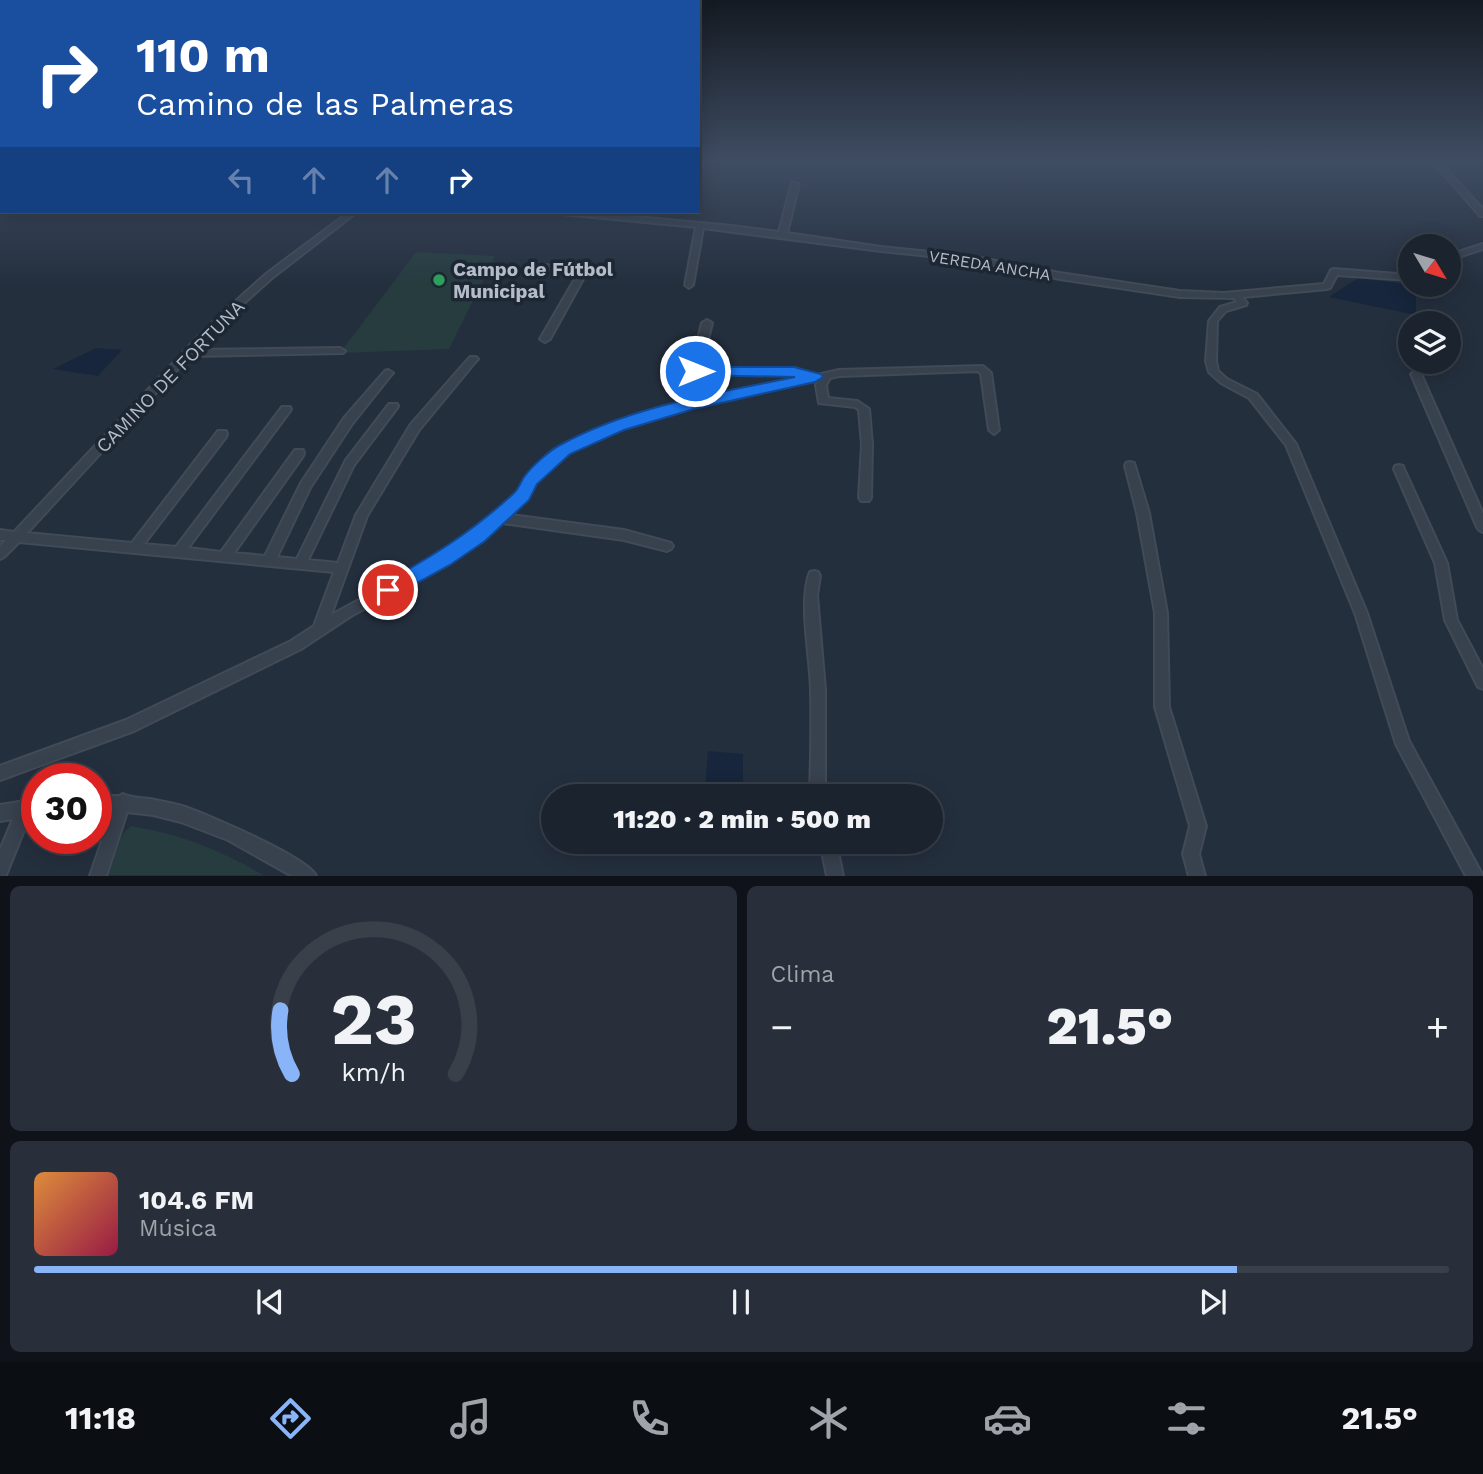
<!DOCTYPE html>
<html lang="es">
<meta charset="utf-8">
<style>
:root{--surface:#1b232e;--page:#282f3a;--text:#f1f3f6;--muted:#a0a4aa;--line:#39404a;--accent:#8ab4f8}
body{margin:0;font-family:"Work Sans",sans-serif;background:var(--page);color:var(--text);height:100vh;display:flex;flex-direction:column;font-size:26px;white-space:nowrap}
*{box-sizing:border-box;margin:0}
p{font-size:23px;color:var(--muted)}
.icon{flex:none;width:38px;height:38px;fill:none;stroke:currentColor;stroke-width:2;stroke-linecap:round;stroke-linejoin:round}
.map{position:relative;height:876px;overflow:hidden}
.sheet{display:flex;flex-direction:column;gap:10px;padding:10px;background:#0f1319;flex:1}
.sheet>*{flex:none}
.guide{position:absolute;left:0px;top:0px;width:700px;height:214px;box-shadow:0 4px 18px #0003,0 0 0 2px var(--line);background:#1a4fa0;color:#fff;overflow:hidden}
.needle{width:46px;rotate:128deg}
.buttons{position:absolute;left:1398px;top:234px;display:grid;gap:14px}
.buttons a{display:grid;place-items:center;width:63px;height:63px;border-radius:50%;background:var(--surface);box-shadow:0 4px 18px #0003,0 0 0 2px var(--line);font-size:35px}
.speed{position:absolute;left:21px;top:763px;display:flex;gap:14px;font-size:35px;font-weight:700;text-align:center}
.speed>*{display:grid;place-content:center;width:91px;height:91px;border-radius:50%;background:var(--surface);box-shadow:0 4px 18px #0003,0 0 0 2px var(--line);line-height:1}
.speed .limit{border:10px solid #d22;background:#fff;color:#111}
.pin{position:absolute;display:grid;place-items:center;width:60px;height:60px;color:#fff;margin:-30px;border:4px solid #fff;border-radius:50%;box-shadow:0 2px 7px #0007}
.me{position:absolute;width:77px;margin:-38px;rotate:90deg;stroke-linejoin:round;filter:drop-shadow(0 0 5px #0008)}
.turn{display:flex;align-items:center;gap:24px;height:147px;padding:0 21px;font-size:32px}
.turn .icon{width:91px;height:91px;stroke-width:2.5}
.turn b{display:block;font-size:49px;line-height:60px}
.lanes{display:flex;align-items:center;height:66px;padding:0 21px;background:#0003;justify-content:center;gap:35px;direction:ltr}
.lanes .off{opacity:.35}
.big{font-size:52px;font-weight:800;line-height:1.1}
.sheet .card{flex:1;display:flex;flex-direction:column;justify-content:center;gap:10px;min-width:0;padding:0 24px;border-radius:10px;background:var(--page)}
.sheet .dial{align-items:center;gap:0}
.dial svg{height:182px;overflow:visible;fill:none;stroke:var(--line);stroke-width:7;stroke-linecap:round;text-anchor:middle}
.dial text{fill:var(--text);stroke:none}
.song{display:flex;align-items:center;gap:21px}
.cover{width:84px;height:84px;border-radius:10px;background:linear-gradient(135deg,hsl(30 70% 55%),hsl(340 70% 35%))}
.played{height:7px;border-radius:4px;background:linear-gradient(90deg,var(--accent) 85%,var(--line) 85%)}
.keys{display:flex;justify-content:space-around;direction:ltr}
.heat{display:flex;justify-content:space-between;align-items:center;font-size:38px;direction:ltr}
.sheet .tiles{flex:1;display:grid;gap:10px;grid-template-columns:1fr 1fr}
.card:last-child{grid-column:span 2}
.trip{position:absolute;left:541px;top:784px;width:402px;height:70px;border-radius:35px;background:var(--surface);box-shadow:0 4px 18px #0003,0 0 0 2px var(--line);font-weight:800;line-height:70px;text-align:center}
.dock{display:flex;height:112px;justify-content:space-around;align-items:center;background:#0b0e12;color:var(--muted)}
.dock .icon{width:49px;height:49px}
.dock .selected{color:var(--accent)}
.dock b{font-size:32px;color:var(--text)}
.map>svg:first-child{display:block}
</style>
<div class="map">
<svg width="1483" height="876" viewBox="0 0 1483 876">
<rect width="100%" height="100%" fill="#242f3e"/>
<g fill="#263c3f">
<path d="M416,252L495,256L449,349L340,353Z"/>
<path d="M131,826C180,834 220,850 263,875H108L122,834Z"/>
</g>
<g fill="#17263c">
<path d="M1358,278L1399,283L1416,291V315L1329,297Z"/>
<path d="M96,348L122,350L98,376L53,369Z"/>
<path d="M708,751L743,754V788L705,787Z"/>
</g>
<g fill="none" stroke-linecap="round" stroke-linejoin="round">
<g stroke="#414a57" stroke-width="4">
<g id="minor">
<path d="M1423,161H1434L1441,164L1483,209V216H1480L1437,166Z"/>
<path d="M792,182L799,184L787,233L881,247L969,256L1060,273L1180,291L1224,293L1324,284L1331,270L1334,269L1410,275V280L1337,275L1330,288L1327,289L1242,297L1247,303L1246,305L1226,311L1217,321L1216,361L1218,371L1227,379L1257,394L1296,444L1367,613L1409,741L1483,876H1466L1396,744L1355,613L1286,445L1249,398L1221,383L1209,372L1206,361L1209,321L1220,307L1237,302L1234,298L1180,297L1060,279L969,260L881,251L703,228L693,285L689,288L685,285L696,227L562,214L558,212H584L732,226L779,232Z"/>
<path d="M349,212H357L272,278L213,331L196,350L340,348L345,351L343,353L190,356L27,533L132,543L218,431H226L227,434L226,437L144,544L176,547L282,407H290L291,409L290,411L188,548L221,552L295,450H303L304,453L303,456L234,553L265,556L301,483L344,418L385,371L388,370L393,373L391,375L352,424L310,488L277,557L297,559L346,460L389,404H397L398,406L397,408L354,465L308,560L338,563L356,515L411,424L470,357H476L478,359L476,361L419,430L367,516L331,615L439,557L475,533L504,508L540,462L560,447L615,423L689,402L805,377L794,374L692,373L690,371L702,323L707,320L712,323L701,368H794L817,375L839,370L983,366L991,373L999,430L994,434L989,430L981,374L978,371L839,376L830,378L826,385L828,398L857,401L869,409L872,444L871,498L869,501H861L859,498L862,444L859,410L855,407L819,403L816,385L819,380L694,407L623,429L568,453L548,468L511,515L624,530L671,543L673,546L671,549L667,551L624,540L502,523L483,539L447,563L351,616L301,649L134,731L0,780V766L126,720L291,641L314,626L334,572L19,542L4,557L0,559V546L6,540H0V530L14,532L207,327L266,274Z"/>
<path d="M1483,244V249L1449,260V255Z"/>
<path d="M530,264L584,268L588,270L550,339L545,342L540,339L579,272L533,268L529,266Z"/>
<path d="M1416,371L1421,374L1483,514V532L1479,530L1477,527L1411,374Z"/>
<path d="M1130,462L1134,463L1135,466L1149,513L1167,613L1169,707L1206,826L1199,854L1205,876H1189L1183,854L1190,826L1155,707V613L1137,513L1125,466L1126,463Z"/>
<path d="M1399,465L1403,466L1404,469L1447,563L1457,620L1483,669V689L1478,687L1445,620L1435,563L1394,469L1395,466Z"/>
<path d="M814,571L818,572L820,576L817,595L825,690V796H810C811,761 812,727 811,692C811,660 798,600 810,572Z"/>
<path d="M123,794C131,798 141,798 150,799C160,801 171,803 182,806C204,813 309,858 316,876H292L228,840L181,822L153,815L127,812L106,876H90L112,812H96V796H119Z"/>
<path d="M25,801H37V817L29,818L6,875L0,876V850L13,819L0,821V805Z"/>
<path d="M820,842H836L843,876H827Z"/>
</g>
</g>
<use href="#minor" fill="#38414e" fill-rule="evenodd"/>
</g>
<linearGradient id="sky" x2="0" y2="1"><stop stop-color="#141a22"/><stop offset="0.57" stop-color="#3f4d63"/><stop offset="1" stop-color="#3f4d63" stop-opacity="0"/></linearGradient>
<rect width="1483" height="284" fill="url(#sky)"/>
<path fill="#1a73e8" stroke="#114b97" stroke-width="2" d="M695,367H794L821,374L823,377L815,382L694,409L624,430L570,454L537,484L529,500L485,541L450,565L395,595H382L379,590L382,584C430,558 472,532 513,494C519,489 520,483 524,477C532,466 549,451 560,445C631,406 717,393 795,377L690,375V368Z"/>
<circle fill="#2e9e5b" stroke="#1d2633" stroke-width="2.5" cx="439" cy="280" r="7"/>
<g text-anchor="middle" stroke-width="7" stroke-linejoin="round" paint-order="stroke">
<g font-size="16" fill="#b4bcc9" stroke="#1d2633">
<text transform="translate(990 265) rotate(9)" y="6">VEREDA ANCHA</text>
</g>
<g font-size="19" font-weight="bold" fill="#b4bcc9" stroke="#1d2633" text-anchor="start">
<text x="453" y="276">Campo de Fútbol<tspan x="453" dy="22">Municipal</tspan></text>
</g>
<g font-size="19" fill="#b4bcc9" stroke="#1d2633">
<text transform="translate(170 376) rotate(-46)" y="7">CAMINO DE FORTUNA</text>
</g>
</g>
</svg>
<div class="buttons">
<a><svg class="needle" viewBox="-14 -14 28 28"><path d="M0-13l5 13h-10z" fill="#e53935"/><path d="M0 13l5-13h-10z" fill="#a0a4aa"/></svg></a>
<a><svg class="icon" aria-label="layers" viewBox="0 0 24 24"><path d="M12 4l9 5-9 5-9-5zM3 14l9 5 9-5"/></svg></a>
</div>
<div class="speed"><div class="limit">30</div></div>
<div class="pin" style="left:388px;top:590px;background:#d93025"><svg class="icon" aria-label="arrive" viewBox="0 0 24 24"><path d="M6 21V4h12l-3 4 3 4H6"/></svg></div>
<svg class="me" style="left:695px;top:371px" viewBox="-20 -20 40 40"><circle r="17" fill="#1a73e8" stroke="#fff" stroke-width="3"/><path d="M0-11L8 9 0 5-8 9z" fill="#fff"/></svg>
<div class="trip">11:20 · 2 min · 500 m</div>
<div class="guide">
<div class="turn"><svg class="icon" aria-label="right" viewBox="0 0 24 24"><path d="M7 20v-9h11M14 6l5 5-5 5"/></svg><div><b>110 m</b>Camino de las Palmeras</div></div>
<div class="lanes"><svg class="icon off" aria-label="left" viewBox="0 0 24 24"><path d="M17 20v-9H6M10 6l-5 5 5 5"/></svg><svg class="icon off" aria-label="ahead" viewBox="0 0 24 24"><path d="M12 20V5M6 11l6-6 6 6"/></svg><svg class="icon off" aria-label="ahead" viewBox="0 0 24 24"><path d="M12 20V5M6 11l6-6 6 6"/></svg><svg class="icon" aria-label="right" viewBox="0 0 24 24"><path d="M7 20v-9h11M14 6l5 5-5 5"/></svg></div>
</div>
</div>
<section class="sheet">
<div class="tiles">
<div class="card dial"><svg viewBox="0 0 100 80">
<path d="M14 69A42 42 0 1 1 86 69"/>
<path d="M14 69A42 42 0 0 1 9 41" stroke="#8ab4f8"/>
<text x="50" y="56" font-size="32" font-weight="700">23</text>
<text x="50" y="72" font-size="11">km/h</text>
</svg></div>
<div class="card"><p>Clima</p>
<div class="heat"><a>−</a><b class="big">21.5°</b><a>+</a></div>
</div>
<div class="card">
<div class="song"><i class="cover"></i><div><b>104.6 FM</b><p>Música</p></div></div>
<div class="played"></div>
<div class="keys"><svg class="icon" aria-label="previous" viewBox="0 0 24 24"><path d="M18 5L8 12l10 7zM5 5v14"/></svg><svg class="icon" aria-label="pause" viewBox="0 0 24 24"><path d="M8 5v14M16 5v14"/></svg><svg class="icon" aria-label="next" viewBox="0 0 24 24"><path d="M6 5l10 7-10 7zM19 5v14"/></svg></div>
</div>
</div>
</section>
<nav class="dock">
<b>11:18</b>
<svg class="icon selected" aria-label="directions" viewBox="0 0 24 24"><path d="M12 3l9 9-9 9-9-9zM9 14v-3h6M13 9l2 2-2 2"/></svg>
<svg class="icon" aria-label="music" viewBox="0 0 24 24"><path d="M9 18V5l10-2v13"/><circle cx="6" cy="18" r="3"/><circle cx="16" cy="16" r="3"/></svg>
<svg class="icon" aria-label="phone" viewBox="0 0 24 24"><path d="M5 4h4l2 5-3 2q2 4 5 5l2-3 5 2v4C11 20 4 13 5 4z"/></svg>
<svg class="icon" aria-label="climate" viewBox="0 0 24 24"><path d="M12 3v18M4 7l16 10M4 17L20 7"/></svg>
<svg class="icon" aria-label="car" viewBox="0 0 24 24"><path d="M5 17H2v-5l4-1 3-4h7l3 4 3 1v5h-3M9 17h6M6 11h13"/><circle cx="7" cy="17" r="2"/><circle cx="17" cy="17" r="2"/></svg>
<svg class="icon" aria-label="filters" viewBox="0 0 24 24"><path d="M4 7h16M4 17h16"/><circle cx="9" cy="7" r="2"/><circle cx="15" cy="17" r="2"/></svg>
<b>21.5°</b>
</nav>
